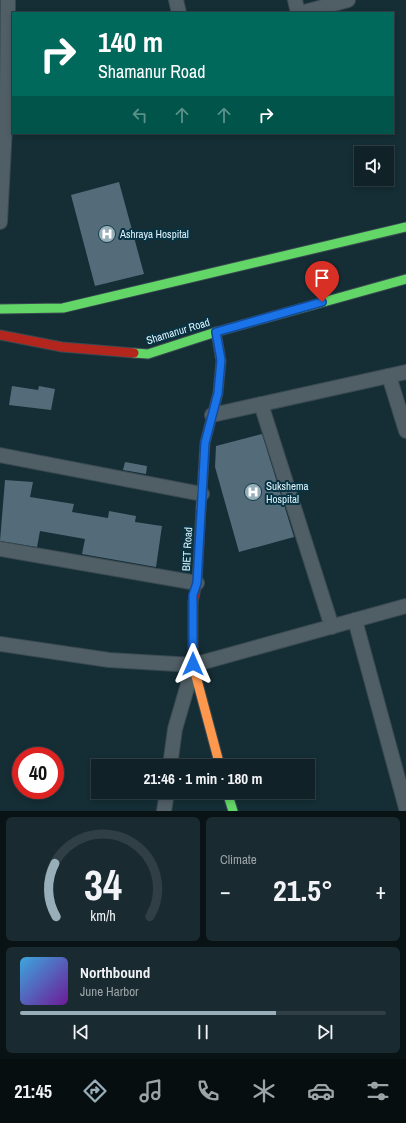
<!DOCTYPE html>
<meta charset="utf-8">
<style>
:root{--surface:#102228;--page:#192a30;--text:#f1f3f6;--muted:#9ca4a8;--line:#303f45;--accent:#98aeb8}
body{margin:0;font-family:"Archivo Narrow",sans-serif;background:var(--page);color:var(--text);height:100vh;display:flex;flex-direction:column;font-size:15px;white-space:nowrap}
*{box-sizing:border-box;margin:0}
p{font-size:13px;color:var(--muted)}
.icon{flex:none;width:22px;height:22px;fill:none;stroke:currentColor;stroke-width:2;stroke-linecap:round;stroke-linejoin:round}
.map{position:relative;height:811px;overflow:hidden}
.panel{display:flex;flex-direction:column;gap:6px;padding:6px;background:#091316;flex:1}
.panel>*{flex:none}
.guide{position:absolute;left:12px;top:12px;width:382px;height:122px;border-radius:0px;box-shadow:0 2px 6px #0003,0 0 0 1px var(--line);background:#00695c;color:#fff;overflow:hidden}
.tools{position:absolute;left:354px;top:146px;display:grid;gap:8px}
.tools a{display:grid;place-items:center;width:40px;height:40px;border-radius:0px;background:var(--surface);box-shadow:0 2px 6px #0003,0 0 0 1px var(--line);font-size:20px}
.speed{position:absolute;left:12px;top:747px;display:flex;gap:8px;font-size:20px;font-weight:700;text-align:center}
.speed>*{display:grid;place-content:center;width:52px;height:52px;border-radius:50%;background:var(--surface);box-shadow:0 2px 6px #0003,0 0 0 1px var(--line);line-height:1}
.speed .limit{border:6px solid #d22;background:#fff;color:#111}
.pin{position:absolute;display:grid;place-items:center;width:34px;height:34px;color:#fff;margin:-41px -17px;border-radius:50% 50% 50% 0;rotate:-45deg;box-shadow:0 0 4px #0007}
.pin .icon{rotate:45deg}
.me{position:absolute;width:44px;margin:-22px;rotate:0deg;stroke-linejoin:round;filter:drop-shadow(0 0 3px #0008)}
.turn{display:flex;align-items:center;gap:14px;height:84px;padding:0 20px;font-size:18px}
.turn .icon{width:52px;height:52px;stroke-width:2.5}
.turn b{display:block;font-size:28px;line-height:34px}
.lanes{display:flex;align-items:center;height:38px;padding:0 20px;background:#0003;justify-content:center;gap:20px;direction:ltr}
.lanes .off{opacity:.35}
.big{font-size:30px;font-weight:700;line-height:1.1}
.panel .card{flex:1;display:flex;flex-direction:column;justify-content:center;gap:6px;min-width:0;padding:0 14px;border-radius:6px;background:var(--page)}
.panel .dial{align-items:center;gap:0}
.dial svg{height:104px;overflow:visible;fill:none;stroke:var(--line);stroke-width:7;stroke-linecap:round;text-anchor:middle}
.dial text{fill:var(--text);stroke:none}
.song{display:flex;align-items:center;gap:12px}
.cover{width:48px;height:48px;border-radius:6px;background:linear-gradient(135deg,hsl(200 70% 55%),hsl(280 70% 35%))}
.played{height:4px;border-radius:2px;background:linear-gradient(90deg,var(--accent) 70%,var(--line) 70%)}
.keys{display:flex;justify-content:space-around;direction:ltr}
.heat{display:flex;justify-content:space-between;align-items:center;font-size:22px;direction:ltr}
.panel .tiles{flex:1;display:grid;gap:6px;grid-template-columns:1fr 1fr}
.card:last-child{grid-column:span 2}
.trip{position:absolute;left:91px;top:759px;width:224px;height:40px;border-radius:0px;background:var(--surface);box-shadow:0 2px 6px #0003,0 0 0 1px var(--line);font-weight:700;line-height:40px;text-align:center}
.tab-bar{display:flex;height:64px;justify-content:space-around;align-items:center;background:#060e10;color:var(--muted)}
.tab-bar .icon{width:28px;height:28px}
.tab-bar .on{color:var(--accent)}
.tab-bar b{font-size:18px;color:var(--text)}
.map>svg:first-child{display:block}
</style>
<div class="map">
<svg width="406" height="811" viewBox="0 0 406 811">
<rect width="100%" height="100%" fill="#152d35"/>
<g fill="#546b7a">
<path d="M119,182L144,274L95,286L71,195Z"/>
<path d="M12,386L38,390L39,386L55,389L51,410L9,405Z"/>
<path d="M262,434L294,537L239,552L215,467L216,446Z"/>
<path d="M125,462L147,466L146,474L123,470Z"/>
<path d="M5,480L33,482L30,497L74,504L72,512L108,518L109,511L136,516L135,522L162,526L156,567L82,554L85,539L40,531L37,547L0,541Z"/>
</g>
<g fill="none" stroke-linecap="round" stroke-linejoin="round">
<g stroke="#394a51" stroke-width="16">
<g id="street">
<path d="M176,0L179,13"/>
<path d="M295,0L298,13"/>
<path d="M301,13L348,0"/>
<path d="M0,222L7,88L8,0"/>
<path d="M389,376L406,431"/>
<path d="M261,404L332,627"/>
<path d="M212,415L406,372"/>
<path d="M0,455L202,494"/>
<path d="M0,549L197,583"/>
<path d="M355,620L406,808"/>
<path d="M0,644L109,660L193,665L406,606"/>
<path d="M170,766L175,729L193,667"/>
<path d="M164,811L167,792"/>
</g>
</g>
<g stroke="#394a51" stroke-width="11">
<g id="fast">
<path d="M0,309L63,308L406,227"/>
<path d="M134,353L148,354L216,332L406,279"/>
<path d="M227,792L233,811"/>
</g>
</g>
<g stroke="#394a51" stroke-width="11">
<g id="slow">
<path d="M201,508L205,443L218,393L221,361L216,332"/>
<path d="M193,602V665L220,766"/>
</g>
</g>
<g stroke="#394a51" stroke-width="11">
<g id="jam">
<path d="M0,335L62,347L134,353"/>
<path d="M193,602L197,583L201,508"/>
</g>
</g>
<use href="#street" stroke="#505e65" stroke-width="14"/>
<use href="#fast" stroke="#63d668" stroke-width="9"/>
<use href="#slow" stroke="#ff974d" stroke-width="9"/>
<use href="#jam" stroke="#b3261e" stroke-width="9"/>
</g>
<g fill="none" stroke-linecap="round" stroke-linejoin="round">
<g stroke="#114b97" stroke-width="10">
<path id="route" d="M193,664V595L197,583L205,443L218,393L221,360L216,332L322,302"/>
</g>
<use href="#route" stroke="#1a73e8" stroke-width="7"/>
</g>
<defs>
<g id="hospital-disc" transform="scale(0.9)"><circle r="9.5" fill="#98aeb8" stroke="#083342"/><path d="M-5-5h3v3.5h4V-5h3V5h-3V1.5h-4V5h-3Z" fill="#fff"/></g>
</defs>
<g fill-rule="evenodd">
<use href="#hospital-disc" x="107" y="234"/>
<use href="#hospital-disc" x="253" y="492"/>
</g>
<g text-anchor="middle" stroke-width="4" stroke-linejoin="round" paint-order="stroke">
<g font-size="11" fill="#dff4fe" stroke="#083342" text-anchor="start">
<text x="120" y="238">Ashraya Hospital</text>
<text x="266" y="490">Sukshema<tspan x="266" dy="13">Hospital</tspan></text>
</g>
<g font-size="11" fill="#dff4fe" stroke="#083342">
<text transform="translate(178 331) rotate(-17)" y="4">Shamanur Road</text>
<text transform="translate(187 549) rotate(-87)" y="4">BIET Road</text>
</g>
</g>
</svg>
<div class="tools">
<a><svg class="icon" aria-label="sound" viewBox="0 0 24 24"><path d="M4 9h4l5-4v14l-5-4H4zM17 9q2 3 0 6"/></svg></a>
</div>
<div class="speed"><div class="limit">40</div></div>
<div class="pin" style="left:322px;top:302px;background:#d93025"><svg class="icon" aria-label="arrive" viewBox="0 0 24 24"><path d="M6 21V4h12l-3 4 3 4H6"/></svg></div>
<svg class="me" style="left:193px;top:664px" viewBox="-20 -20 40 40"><path d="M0-17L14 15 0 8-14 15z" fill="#1a73e8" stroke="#fff" stroke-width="4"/></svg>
<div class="trip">21:46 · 1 min · 180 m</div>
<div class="guide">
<div class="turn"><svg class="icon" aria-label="right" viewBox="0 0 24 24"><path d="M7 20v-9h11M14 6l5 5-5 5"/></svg><div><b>140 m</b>Shamanur Road</div></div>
<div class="lanes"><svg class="icon off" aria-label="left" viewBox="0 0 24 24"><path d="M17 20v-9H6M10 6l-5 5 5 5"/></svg><svg class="icon off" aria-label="ahead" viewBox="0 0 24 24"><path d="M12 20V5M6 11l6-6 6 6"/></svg><svg class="icon off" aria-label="ahead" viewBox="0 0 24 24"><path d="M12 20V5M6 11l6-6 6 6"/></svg><svg class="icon" aria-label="right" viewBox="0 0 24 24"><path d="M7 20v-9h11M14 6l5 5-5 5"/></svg></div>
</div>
</div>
<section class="panel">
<div class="tiles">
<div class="card dial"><svg viewBox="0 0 100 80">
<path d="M14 69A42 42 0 1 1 86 69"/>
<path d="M14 69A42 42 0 0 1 13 28" stroke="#98aeb8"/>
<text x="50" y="56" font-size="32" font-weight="700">34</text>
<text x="50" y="72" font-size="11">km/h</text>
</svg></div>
<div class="card"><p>Climate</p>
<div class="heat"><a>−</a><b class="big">21.5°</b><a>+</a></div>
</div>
<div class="card">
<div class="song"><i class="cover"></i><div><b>Northbound</b><p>June Harbor</p></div></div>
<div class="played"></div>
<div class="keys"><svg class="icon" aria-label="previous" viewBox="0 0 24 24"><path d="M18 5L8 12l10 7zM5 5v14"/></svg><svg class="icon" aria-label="pause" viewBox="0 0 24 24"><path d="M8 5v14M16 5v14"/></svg><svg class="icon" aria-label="next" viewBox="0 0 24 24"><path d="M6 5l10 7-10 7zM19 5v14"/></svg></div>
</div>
</div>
</section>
<nav class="tab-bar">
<b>21:45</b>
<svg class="icon on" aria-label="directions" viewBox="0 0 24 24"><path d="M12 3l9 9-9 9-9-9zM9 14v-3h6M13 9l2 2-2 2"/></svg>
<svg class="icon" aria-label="music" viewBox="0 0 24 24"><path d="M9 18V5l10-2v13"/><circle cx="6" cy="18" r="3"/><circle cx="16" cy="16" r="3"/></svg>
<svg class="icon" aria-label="phone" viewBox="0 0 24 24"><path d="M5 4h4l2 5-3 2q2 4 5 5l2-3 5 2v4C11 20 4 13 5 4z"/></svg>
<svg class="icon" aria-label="climate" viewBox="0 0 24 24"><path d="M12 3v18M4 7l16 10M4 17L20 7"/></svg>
<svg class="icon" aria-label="car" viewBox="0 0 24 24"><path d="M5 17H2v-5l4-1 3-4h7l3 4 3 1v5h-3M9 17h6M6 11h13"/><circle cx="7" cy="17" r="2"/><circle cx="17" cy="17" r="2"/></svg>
<svg class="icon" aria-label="filters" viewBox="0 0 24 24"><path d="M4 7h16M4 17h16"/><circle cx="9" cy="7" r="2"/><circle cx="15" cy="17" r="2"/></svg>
</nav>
